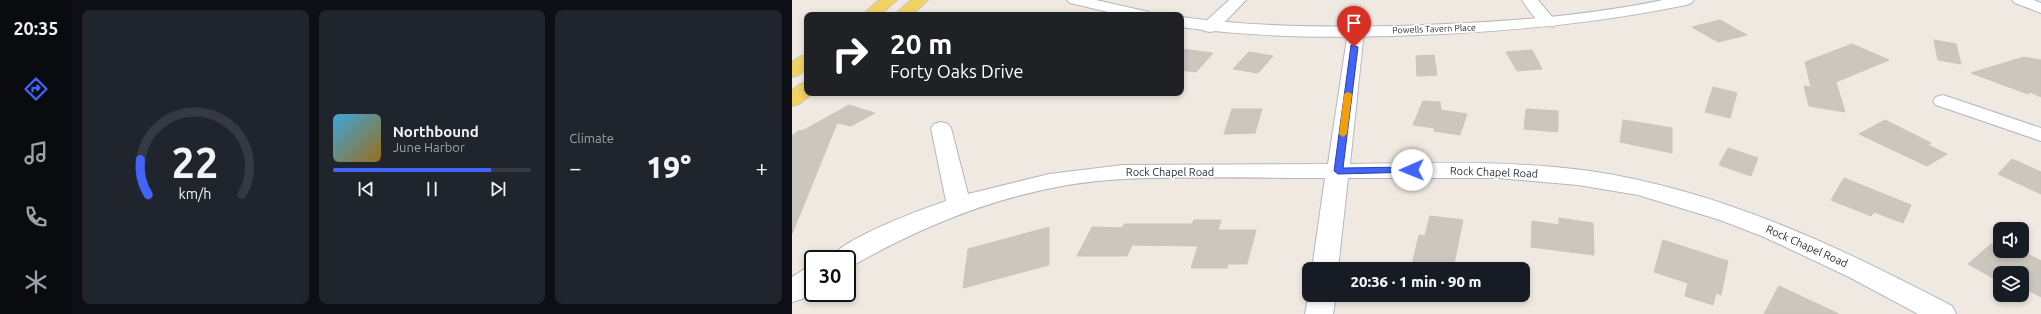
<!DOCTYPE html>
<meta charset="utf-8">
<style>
:root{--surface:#171b24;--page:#20242c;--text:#f1f3f6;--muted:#9ea1a6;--line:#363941;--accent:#4264fb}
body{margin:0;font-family:Ubuntu,sans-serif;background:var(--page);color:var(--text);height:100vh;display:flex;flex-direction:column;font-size:15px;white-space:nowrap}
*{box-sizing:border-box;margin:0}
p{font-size:13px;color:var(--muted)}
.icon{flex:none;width:22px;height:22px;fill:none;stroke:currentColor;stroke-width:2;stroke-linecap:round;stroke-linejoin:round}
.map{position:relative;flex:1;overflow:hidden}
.panel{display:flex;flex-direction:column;gap:10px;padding:10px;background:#0d0f14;width:720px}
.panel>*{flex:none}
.guide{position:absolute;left:12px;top:12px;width:380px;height:84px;border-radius:8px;box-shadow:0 2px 6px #0003;background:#202124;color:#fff;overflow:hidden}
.tools{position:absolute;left:1201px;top:222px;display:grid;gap:8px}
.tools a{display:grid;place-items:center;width:36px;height:36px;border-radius:8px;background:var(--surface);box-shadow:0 2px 6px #0003;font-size:20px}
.speed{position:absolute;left:12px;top:250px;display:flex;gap:8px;font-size:20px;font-weight:700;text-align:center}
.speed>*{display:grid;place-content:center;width:52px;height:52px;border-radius:50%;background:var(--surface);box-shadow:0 2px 6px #0003;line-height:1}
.speed .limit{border:2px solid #111;border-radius:6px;background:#fff;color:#111}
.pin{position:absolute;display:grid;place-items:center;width:34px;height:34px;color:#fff;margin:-41px -17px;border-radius:50% 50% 50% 0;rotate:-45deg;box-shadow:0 0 4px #0007}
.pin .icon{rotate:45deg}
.me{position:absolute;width:44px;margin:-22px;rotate:269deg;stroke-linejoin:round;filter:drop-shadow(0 0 3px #0008)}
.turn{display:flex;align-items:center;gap:14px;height:84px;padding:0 20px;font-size:18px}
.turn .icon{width:52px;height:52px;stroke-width:2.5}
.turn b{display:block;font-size:28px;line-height:34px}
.big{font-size:30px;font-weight:800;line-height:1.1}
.panel .card{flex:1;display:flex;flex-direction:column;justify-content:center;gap:6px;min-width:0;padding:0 14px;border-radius:8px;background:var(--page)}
.panel .dial{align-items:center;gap:0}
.dial svg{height:104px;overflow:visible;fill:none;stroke:var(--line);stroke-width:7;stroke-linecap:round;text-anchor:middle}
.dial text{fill:var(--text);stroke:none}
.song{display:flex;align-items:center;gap:12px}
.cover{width:48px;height:48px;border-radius:6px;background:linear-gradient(135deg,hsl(200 70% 55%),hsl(40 70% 35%))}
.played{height:4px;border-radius:2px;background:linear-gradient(90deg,var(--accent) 80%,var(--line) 80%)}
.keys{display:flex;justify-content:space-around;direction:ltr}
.heat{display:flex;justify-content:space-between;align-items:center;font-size:22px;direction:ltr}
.panel .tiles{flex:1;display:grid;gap:10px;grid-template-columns:repeat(3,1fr)}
.trip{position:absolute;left:510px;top:262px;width:228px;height:40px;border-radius:8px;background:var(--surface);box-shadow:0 2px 6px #0003;font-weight:800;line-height:40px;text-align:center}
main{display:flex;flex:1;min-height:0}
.tab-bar{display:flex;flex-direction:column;width:72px;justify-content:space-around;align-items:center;background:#090b0e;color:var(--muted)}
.tab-bar .icon{width:28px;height:28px}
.tab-bar .active{color:var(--accent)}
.tab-bar b{font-size:18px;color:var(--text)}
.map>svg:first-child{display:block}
</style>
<main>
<nav class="tab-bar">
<b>20:35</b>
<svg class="icon active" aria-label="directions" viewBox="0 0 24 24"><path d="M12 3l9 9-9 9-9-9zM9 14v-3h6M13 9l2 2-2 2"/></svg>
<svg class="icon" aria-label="music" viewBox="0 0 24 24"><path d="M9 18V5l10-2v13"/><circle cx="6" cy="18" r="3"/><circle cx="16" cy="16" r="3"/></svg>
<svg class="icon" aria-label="phone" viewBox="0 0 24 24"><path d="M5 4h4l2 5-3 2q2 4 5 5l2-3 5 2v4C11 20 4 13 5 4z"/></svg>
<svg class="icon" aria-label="climate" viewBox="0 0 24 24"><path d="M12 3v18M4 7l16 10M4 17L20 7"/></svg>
</nav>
<section class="panel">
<div class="tiles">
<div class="card dial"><svg viewBox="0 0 100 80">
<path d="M14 69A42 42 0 1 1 86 69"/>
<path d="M14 69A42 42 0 0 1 8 42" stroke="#4264fb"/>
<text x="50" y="56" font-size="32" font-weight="700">22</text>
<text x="50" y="72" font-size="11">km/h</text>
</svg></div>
<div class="card">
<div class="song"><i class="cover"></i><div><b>Northbound</b><p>June Harbor</p></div></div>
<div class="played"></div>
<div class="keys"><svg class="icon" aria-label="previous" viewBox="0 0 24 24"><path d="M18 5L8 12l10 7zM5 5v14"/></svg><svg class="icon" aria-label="pause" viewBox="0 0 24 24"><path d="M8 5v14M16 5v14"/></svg><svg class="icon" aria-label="next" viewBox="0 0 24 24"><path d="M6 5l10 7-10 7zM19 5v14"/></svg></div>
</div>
<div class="card"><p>Climate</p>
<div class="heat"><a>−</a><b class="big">19°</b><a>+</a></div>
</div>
</div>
</section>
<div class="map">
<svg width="1249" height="314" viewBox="0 0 1249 314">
<rect width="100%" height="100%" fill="#efe9e1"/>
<g fill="#cbc7bf" stroke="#cbc5ba">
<path d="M928,20L955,35L926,42L900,27Z"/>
<path d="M1142,40L1164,44L1169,64L1146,60Z"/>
<path d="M1060,44L1097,60L1044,82L1053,112L1017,106L1012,86L1019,87L1013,62Z"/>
<path d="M389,49L421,53L404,72L389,70Z"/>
<path d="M740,50L750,69L725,71L714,52Z"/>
<path d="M457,52L481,56L466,73L441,69Z"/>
<path d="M642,55L645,75L625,76L624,56Z"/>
<path d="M1232,57L1249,60V97L1238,92L1236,94L1179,73Z"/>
<path d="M921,87L945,93L938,118L913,112Z"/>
<path d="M631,101L648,102L649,110L675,114L668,135L642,131L643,128L621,125Z"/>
<path d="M57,105L83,113L59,126L45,123L0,234V136L6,131L12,130Z"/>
<path d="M440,109H470L463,133L432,134Z"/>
<path d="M734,109L766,111V132L732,129Z"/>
<path d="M831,120L880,128V153L828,142Z"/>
<path d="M1093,120L1139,143L1136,145L1155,154L1135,166L1067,134Z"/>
<path d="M936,148L966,158L959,176L927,165Z"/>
<path d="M1220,159L1249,172V194L1206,174Z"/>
<path d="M1052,178L1119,205L1111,223L1082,212L1079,216L1039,200Z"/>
<path d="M638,216L671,220L661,269H619L627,235L633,236Z"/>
<path d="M767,218L801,223L802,255L739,247L740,221L767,225Z"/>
<path d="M402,220H429L426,230H464L455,264H436L435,268H399L406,246L340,245L335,256H285L300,227L330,228L332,224H400Z"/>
<path d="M257,227V265L171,288L176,249Z"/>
<path d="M871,240L936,261L929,295L924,293L921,305L893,296L896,283L862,272Z"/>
<path d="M1199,244L1208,248V251H1230L1249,261V297L1230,287V273H1208V282L1176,264Z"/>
<path d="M987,286L1047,314H972Z"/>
</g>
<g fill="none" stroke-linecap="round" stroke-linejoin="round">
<g stroke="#b4b7c1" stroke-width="2">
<g id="street">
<path d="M437,0H454L424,31L418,32L412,31L410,27L412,23Z"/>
<path d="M730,0H746L765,23L763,26C748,30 738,11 730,0Z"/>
<path d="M1220,0H1242L1249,3V13L1223,3Z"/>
<path d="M564,26L570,27L572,31L558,164C638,163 718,160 798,171C927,190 1046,246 1160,306L1164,314H1126L1057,277L972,237L928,220L846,195L786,185L706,178H556L546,269H520L533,178C466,178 398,176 331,179C234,184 144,218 60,266L55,267V259H38C49,239 130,209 154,201L139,128L142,124L149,122L156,124L159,128L176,194L257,174L331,165L536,164L556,31L558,27Z"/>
<path d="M1151,95L1249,128V141L1144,105L1141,101L1144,97Z"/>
<path d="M21,267V291L10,299L0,302V277L11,270Z"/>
<path d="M517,293V295H544L541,314H513Z"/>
</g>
</g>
<g stroke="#b4b7c1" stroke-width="2">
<g id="secondary">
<path d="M275,0H304L357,12L359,15H329L278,3Z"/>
<path d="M871,0H902L899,3L894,5C797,25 699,33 600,36C529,38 459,37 389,27V17C461,27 534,27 606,26C695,23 784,18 871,0Z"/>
</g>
</g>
<g stroke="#c9c9c9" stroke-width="2">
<g id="primary">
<path d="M87,0H105L88,15H70Z"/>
<path d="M119,0H136L120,15H102Z"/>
<path d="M15,55V69L7,75L0,77V62L9,56Z"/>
<path d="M15,82V93H21L7,104L0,106V90L8,84Z"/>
</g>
</g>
<use href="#street" fill="#fff" fill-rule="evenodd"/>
<use href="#secondary" fill="#fff" fill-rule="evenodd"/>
<use href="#primary" fill="#f2d163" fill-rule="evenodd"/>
</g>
<path fill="#4264fb" stroke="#2b41a3" d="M559,45L566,47L551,168L620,167L623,168V172L546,174L542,171Z"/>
<path fill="#f59e0b" d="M556,92L560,94L555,134L551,137L547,134L552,94Z"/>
<g text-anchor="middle" stroke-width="3.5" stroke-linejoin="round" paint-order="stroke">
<g font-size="9" fill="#2e2e2e" stroke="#fff">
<text transform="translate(642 29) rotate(-2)" y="3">Powells Tavern Place</text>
</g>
<g font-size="11" fill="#2e2e2e" stroke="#fff">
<text x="378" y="176">Rock Chapel Road</text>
<text transform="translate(702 172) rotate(2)" y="4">Rock Chapel Road</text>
<text transform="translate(1015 246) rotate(24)" y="4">Rock Chapel Road</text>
</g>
</g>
</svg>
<div class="tools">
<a><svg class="icon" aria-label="sound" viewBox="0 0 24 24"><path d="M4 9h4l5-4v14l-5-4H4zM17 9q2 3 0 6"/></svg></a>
<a><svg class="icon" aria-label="layers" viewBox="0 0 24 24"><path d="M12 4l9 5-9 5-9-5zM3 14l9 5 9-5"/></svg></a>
</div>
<div class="speed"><div class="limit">30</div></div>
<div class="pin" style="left:562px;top:47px;background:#d93025"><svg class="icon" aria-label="arrive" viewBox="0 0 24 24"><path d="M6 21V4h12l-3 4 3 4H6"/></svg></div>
<svg class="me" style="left:620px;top:170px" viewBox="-20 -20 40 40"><circle r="19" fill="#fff"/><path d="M0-13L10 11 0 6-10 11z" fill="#4264fb"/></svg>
<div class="trip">20:36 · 1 min · 90 m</div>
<div class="guide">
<div class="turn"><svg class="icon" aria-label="right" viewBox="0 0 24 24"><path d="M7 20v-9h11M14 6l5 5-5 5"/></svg><div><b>20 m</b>Forty Oaks Drive</div></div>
</div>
</div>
</main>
